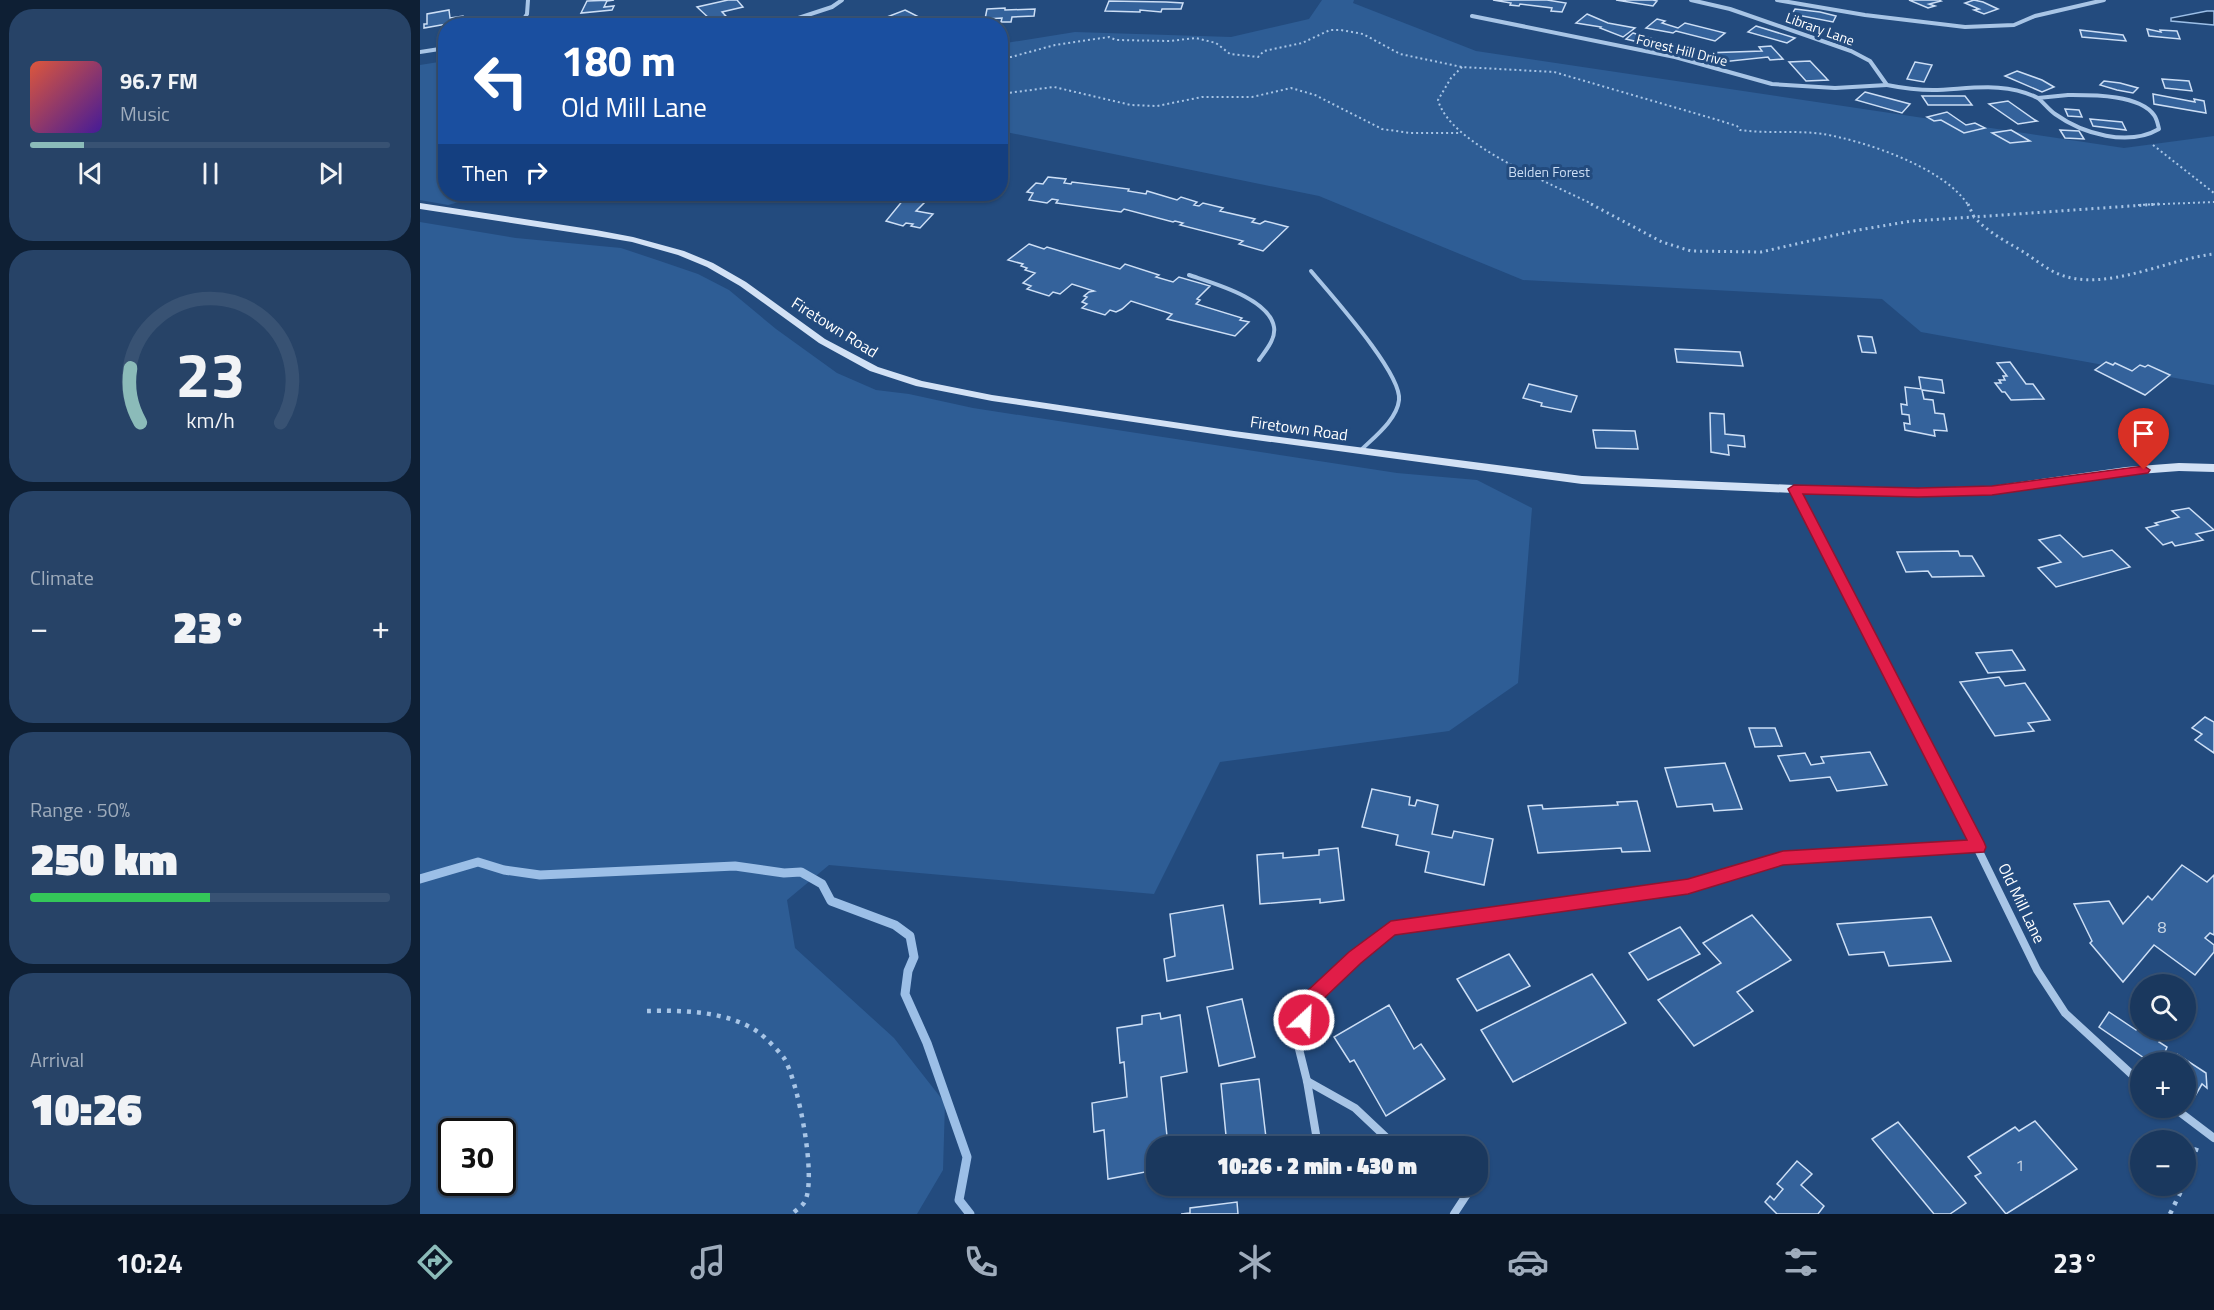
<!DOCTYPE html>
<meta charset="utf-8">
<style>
:root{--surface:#1a385e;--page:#274367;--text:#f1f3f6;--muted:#9facbc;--line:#385273;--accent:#8bbbb9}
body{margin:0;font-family:"Titillium Web",sans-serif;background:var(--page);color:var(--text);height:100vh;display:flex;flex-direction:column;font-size:22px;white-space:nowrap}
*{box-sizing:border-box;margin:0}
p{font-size:20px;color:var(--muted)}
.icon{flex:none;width:33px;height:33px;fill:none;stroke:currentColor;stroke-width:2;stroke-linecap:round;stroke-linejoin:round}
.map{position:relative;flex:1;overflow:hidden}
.side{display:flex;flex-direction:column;gap:9px;padding:9px;background:#0e1f34;width:420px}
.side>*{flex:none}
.top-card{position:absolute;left:18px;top:18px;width:570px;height:183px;border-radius:24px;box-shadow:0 2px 4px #0004,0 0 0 2px var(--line);background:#1a4fa0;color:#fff;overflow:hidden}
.controls{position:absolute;left:1710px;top:974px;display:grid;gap:12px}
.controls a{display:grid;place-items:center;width:66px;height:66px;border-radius:50%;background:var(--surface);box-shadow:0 2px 4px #0004,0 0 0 2px var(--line);font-size:30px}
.speed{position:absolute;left:18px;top:1118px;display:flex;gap:12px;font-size:30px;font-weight:700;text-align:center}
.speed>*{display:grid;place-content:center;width:78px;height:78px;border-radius:50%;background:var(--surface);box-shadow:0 2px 4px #0004,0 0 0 2px var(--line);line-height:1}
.speed .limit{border:3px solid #111;border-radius:9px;background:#fff;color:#111}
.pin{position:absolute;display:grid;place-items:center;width:51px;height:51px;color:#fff;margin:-62px -26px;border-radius:50% 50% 50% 0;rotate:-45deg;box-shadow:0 0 6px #0007}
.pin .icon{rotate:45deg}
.me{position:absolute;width:66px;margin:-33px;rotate:25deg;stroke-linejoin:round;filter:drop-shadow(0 0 4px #0008)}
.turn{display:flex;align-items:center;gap:21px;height:126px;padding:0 24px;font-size:27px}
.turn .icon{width:78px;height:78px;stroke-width:2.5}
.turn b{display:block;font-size:42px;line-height:51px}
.then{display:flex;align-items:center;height:57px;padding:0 24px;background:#0003;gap:12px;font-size:22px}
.big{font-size:45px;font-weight:800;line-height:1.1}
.side .card{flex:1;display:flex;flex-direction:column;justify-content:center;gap:9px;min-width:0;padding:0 21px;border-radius:24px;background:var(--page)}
.side .dial{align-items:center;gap:0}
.dial svg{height:156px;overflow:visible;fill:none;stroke:var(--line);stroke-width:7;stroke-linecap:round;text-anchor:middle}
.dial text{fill:var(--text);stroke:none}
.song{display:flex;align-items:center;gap:18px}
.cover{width:72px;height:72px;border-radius:9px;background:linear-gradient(135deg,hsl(10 70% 55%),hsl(260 70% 35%))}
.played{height:6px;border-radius:3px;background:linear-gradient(90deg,var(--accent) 15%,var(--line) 15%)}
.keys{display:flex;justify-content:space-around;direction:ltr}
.heat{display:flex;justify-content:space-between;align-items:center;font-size:33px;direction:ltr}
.charge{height:9px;border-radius:4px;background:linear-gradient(90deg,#34c759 50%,var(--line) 0)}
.trip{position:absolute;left:726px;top:1136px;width:342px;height:60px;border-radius:24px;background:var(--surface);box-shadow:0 2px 4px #0004,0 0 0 2px var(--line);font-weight:800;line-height:60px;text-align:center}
.dock{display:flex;height:96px;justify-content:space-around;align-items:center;background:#0a1626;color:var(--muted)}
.dock .icon{width:42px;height:42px}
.dock .selected{color:var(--accent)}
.dock b{font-size:27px;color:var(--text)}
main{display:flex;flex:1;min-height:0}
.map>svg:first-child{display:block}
</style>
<main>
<section class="side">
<div class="card">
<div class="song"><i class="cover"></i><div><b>96.7 FM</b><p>Music</p></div></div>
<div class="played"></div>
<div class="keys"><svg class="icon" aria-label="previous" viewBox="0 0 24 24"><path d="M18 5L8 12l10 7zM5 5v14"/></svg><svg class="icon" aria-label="pause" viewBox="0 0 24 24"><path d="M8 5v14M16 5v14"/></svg><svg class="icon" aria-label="next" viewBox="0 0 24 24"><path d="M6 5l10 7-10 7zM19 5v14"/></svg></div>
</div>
<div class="card dial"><svg viewBox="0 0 100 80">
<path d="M14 69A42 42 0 1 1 86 69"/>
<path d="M14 69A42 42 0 0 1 9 41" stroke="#8bbbb9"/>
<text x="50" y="56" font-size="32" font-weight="700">23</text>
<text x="50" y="72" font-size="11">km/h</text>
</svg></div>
<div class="card"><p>Climate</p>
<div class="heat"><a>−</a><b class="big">23°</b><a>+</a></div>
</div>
<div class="card"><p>Range · 50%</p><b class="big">250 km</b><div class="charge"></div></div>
<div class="card"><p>Arrival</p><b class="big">10:26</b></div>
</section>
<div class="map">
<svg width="1794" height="1214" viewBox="0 0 1794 1214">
<rect width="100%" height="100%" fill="#234b7e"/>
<g fill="#2e5d95" fill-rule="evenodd">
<path d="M902,0H934L933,3L1056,51L1704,148L1794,136V385L1501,332L1462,299L1103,280L899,196L581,131L580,44L655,32L811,37L889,19Z"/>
<path d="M25,61L26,194H68L28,205L0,200V65Z"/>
<path d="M0,222L96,238L201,248L240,261L278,274L309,290L356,329L417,373L456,390L489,394L553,408L977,473L1057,480L1112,508L1098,683L1029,731L800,762L734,894L409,865L367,900L375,948L474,1038L525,1103L523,1170L497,1214H0ZM32,1131H82V1182H32Z"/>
</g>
<path fill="#18375e" stroke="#9cbfe7" stroke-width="1.5" d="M1787,11H1794V25L1751,21V18Z"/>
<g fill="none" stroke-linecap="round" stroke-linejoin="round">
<path stroke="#9cbfe7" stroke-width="9" d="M0,879L58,862L84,870L120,875L315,866L364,873L381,872L402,884L411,901L475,925L490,936L494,957L488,971L485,994L507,1043L547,1157L539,1200L550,1214"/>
</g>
<g fill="#34629b" stroke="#ccdef5" stroke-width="1.5">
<path d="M194,0L187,1L184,7L194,6L192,10L161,13L167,1Z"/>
<path d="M308,0H317L323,7L302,12L306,16L291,20L277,7Z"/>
<path d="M1073,0H1127L1146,3L1142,12L1131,11L1132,8L1100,4L1099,6L1090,5L1091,3Z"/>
<path d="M1196,0H1233L1237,1L1233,6Z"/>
<path d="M1489,0H1519L1521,1L1509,4L1515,6L1508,8Z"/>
<path d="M1554,0L1563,2L1578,9L1564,14L1554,10L1559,9L1545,3Z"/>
<path d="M689,1L746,2L763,3L761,9H742L741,12L720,10V12L685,11Z"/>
<path d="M585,8V10L615,9L614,16L592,17L591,22H581L582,18L565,19L567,9Z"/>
<path d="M1375,9L1400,12L1416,16L1413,22L1372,14Z"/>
<path d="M29,10L30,18L43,16L44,21L4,28V24H7V14Z"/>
<path d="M485,10L497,16L466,26L454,22Z"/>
<path d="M1167,14L1188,23L1215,28L1203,37L1180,28L1181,27L1156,23Z"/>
<path d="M1237,19L1245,21L1242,23L1258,28L1265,23L1305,33L1295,41L1256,31L1253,33L1226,28Z"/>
<path d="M1336,26L1375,38L1367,43L1328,32Z"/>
<path d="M1727,29L1741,32L1740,30L1757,31L1760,39L1729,36Z"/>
<path d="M1660,30L1703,35L1706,41L1662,37Z"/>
<path d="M1213,33L1237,40L1231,45L1206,39Z"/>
<path d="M1246,43L1275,48L1272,54L1242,49Z"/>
<path d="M1351,46L1363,59L1350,60L1348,57L1292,63L1284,53L1342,51L1339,47Z"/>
<path d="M1390,61L1407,79L1408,80L1386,81L1369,62Z"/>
<path d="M1495,62L1512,65L1504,82L1487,79Z"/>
<path d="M1597,71L1622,80L1634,87L1622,92L1585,76Z"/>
<path d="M1742,79L1769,81L1772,91L1745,88Z"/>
<path d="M1684,81L1700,83L1718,88L1713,93L1697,90L1680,85Z"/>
<path d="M1445,92L1490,104L1482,113L1436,100Z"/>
<path d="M1733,94L1775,102L1774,99L1784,101L1786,113L1734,104Z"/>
<path d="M1502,96H1545L1552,105H1508Z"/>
<path d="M1588,101L1615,120L1617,121L1598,124L1569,104Z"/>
<path d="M1645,109L1659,110L1662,117L1648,116Z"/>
<path d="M1527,112L1546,125L1555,123L1565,128L1544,133L1521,120L1514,121L1507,117Z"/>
<path d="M1670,119L1702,122L1706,130L1673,126Z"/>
<path d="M1591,130L1610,141L1590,143L1572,133Z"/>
<path d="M1640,130L1659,131L1664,139L1645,138Z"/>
<path d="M628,177L646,179L644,183L651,184L652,182L709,189L708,191L726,194L727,191L757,200L761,197L777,202L774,205L779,206L783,203L803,208L800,211L835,219L832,222L840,224L845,221L868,227L843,251L819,244L823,241L760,225L763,223L755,221L753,222L704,209L701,212L636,203L638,200L632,199L627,203L609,200L613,193L607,192L616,183L623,184Z"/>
<path d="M484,199L505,202L496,211L513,214L500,228L491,226L493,224L486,223L483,226L466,221Z"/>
<path d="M609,244L624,249L627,247L700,269L705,264L739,275L736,277L753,282L759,277L790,286L777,299L780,300L776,304L822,318L820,320L829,322L815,336L747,319L752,314L711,301L702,309L696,312L690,310L685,315L662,308L667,304L662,302L667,297L664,296L669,292L674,291L652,284L640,294L633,292L629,296L607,289L611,286L603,283L615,273L605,270L607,268L601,266L603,264L588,260Z"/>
<path d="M1438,336L1452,337L1456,353L1442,352Z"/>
<path d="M1255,349L1320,352L1323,366L1257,362Z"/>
<path d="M1590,362L1606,384H1613L1624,399L1591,400L1585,392H1582L1575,383H1581L1579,380H1585L1583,376H1587L1577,363Z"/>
<path d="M1686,362L1693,365L1695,363L1712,371L1720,365L1725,367L1728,365L1750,375L1725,395L1675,370Z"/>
<path d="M1499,377L1522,380L1524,393L1502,390L1504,399L1513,400L1515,413L1524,414L1527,431L1514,430L1515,436L1485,430L1484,423L1490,424L1489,415L1482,414L1481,404L1487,405L1485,387L1501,389Z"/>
<path d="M1109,384L1157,396L1151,412L1121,406L1122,403L1103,398Z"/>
<path d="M1290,413L1304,414L1305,434L1324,436L1325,447L1308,445L1309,455L1291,452Z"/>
<path d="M1173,430L1215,431L1218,449L1176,448Z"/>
<path d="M1769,508L1794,530L1776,534L1783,540L1755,546L1752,542L1743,545L1726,528L1738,525L1735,523L1759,517L1752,511Z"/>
<path d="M1640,535L1663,557L1692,550L1710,567L1636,587L1618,568L1641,562L1619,540Z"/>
<path d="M1538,551L1540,556H1552L1564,576L1512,577L1508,571L1486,572L1477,552Z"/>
<path d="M1592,650L1605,670L1568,673L1556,653Z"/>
<path d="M1579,677L1585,686L1605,683L1630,720L1608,723L1614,731L1575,736L1540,682Z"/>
<path d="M1785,717L1794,722V753L1775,740L1782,734L1772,728Z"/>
<path d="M1329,728H1355L1362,746L1335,747Z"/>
<path d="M1450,752L1467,785L1417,791L1410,777L1370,781L1358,756L1385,753L1391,765L1404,763L1401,757Z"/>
<path d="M1305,763L1322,809L1294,811L1292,804L1257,807L1245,768Z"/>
<path d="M952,789L990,797L989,805L995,806L997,800L1018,805L1012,834L1032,838L1034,831L1073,839L1064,885L1005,872L1009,852L976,845L978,835L942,827Z"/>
<path d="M1217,801L1230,851L1202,852L1201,848L1118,853L1108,806L1122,805L1123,809L1198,805L1197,802Z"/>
<path d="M918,848L924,900L900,903V899L840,904L837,855L863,853V858L899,855V850Z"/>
<path d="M1762,865L1787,882L1794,875V935L1790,933L1785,938L1794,945V952L1775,975L1734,945L1703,982L1670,943L1672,941L1654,904L1689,901L1703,924L1728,896L1732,900Z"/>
<path d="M803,905L813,969L747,981L744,959L755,956L750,914Z"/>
<path d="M1332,915L1371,960L1317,992L1333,1011L1274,1046L1238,1000L1301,963L1283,943Z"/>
<path d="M1511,917L1531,961L1469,966L1464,952L1429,955L1417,924Z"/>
<path d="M1260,927L1280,954L1228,980L1209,953Z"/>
<path d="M1089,954L1110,986L1057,1011L1037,979Z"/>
<path d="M1172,974L1206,1023L1093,1082L1061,1030Z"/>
<path d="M822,999L835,1057L799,1066L787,1007Z"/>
<path d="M969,1005L994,1049L1001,1044L1025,1079L966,1116L934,1060L930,1062L914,1037Z"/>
<path d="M1689,1012L1716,1030L1720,1023V1029H1731L1743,1037L1739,1042L1747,1047L1745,1052L1754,1058L1757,1054L1786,1073L1787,1088L1782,1084L1771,1103L1766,1100V1062H1730L1679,1027Z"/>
<path d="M740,1013L741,1019L760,1015L767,1072L741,1077L748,1146H736V1170L688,1179L684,1130L674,1132L672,1103L707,1097L704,1062L700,1063L697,1028L722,1024V1016Z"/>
<path d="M839,1079L847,1146H807L801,1084Z"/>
<path d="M1615,1121L1657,1169L1586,1214L1555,1176L1561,1173L1548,1157L1595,1127L1599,1131Z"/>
<path d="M1478,1122L1546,1203L1530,1214H1514L1452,1139Z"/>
<path d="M1377,1161L1392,1174L1381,1185L1404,1206L1398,1214H1357L1345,1202L1350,1196L1354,1200L1363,1189L1357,1184Z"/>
<path d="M817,1202L818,1214H761L770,1213V1208Z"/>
</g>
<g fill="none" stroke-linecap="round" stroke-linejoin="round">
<g stroke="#a8c5e6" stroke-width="2" stroke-dasharray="2 3" stroke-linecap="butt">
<path d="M580,56L591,57L635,45L689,37L696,40L750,41L776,38L796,43L810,54L838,57L844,51L882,43L910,30H921L943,34L980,54L1042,67L1134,72L1298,120L1317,126L1320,130C1347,134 1375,130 1403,134C1445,141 1525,168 1548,205"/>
<path d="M1042,67L1031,78L1018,100C1030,145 1133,184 1174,205"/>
<path d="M580,94L634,87L711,105L737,106L782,97H832L871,88L895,95L962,129L990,133H1039"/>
<path d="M1733,145L1794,193"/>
<path d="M1718,205L1794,202"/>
</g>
<g stroke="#a8c5e6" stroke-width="3" stroke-dasharray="2 4" stroke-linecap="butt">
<path d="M1171,204L1242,242L1271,251L1341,252L1438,230L1492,221L1554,217C1568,232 1585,241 1602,251C1615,259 1627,270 1641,275C1687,292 1747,259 1794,254"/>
<path d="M1548,204L1554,217L1739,204"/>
</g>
<g stroke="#a8c5e6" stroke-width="4.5" stroke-dasharray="4 6" stroke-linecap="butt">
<path d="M227,1011C262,1010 308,1011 338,1032C346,1038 358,1050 364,1058C378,1081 397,1177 385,1201C383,1206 376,1210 372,1214"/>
<path d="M1766,1180L1778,1144"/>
<path d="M1750,1214L1764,1185"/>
</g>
<g stroke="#a8c5e6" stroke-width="4">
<path d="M891,271C910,294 982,373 979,400C977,420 953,438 940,451"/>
<path d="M769,275C792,283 849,298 854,327C856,339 846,350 839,360"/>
</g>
<g stroke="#a8c5e6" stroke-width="4">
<path d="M1271,0L1310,9L1431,51L1450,61L1467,85C1482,88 1497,90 1513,90C1550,89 1584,81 1618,98"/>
<path d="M1357,0L1445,15L1545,27L1594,25L1615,16L1684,0"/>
<path d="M1052,16L1255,57L1352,84L1415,88L1467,85"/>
<path d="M99,26L107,14L108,0"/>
<path d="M354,26L412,7L422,0"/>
<path d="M0,52L26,48"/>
<path d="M1648,95C1671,95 1719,94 1734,115C1737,119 1738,125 1739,129C1708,147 1663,134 1635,114C1629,110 1624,103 1618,98Z"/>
</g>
<path stroke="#a8c5e6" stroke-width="6" d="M1374,489L1532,795"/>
<g stroke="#a8c5e6" stroke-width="8">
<path d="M1531,794L1617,970L1645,1013L1720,1082"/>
<path d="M887,1081L935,1108L970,1141L969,1146"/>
<path d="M1753,1107L1794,1138"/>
<path d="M898,1146L887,1081L877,1041L891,999L935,957L971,928L1268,886L1363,858L1558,847"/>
<path d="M1058,1177L1060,1172"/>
<path d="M913,1185L934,1194L944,1185"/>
<path d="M1034,1214L1053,1185"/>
</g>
<path fill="#d2e1f5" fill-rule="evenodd" d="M0,203L176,230L213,237L264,251L293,263L326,282L405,339L458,367L502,381L572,395L814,431L1162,476L1374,485L1498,488L1572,486L1706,467L1759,463L1794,464V472L1759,471L1706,475L1572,494L1498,496L1374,493L1162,484L814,437L572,401L496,386L450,371L399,343L320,286L287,267L258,255L212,242L176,236L0,209Z"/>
</g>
<path fill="#e11d48" stroke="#92132f" stroke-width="1.5" d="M1724,466L1730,470L1728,473L1572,495L1498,497L1383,494L1564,842L1566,847L1564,852L1363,865L1268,894L975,935L941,963L898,1004L890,1026L884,1029L878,1026L875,1020L884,994L929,952L971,921L1268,879L1363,851L1547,840L1368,489L1374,485L1498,488L1572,486Z"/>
<g text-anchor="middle" stroke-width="6" stroke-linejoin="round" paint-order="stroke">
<g font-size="14" fill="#fff" stroke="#234b7e">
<text transform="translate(1400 29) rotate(20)" y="5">Library Lane</text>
<text transform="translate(1262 50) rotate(14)" y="5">Forest Hill Drive</text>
</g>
<g font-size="14" fill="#ccdef5" stroke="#234b7e">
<text x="1129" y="177">Belden Forest</text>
</g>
<g font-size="16" fill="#fff" stroke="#234b7e">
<text transform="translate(415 327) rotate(32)" y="6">Firetown Road</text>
<text transform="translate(879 428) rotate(8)" y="6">Firetown Road</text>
<text transform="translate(1602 903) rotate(64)" y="6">Old Mill Lane</text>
</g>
<g font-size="16" fill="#ccd8e6">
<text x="1742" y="933">8</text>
<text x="1600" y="1171">1</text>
</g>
</g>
</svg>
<div class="controls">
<a><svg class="icon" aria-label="search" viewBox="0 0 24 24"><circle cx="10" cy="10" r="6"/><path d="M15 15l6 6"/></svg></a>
<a>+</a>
<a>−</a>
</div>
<div class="speed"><div class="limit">30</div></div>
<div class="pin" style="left:1724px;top:470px;background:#d93025"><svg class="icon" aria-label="arrive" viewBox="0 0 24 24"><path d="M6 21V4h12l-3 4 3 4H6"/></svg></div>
<svg class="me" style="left:884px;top:1020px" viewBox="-20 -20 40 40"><circle r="17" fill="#e11d48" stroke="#fff" stroke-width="3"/><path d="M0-11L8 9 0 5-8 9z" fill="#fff"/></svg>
<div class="trip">10:26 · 2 min · 430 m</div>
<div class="top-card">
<div class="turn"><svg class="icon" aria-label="left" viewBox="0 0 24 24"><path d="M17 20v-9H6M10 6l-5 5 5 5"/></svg><div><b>180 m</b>Old Mill Lane</div></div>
<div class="then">Then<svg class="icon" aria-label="right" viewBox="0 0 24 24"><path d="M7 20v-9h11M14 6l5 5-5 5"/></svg></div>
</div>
</div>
</main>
<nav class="dock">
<b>10:24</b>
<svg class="icon selected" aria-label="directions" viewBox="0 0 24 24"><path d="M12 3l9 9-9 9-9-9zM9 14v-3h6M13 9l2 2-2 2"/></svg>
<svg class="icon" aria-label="music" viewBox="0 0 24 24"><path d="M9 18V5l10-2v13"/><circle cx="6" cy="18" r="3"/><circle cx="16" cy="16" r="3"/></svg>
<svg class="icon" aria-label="phone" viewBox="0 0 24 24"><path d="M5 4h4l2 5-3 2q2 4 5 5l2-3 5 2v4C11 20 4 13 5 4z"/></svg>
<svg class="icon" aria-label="climate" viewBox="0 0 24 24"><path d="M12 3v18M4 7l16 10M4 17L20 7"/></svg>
<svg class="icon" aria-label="car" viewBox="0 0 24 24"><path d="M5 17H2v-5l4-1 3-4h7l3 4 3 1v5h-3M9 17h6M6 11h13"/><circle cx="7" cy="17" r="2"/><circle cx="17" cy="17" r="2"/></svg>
<svg class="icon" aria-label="filters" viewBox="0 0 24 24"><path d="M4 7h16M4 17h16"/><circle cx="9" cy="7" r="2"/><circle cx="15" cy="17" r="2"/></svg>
<b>23°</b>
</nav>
